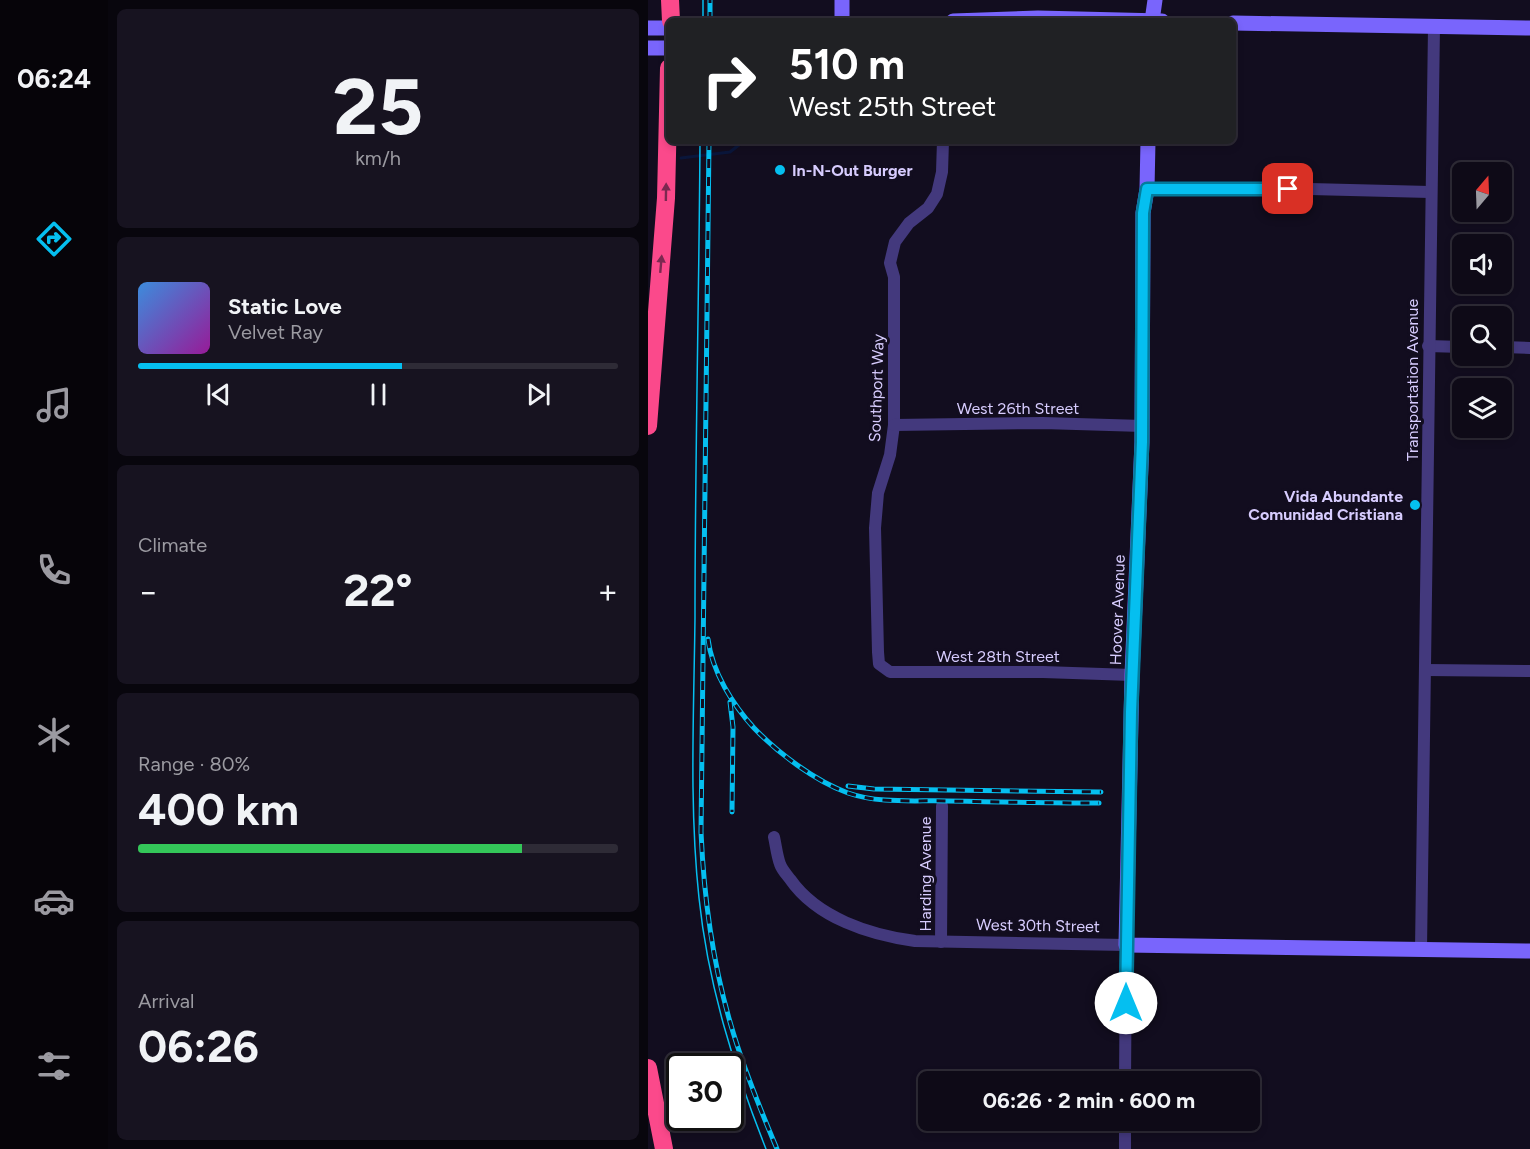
<!DOCTYPE html>
<meta charset="utf-8">
<style>
:root{--surface:#0e0a17;--page:#171320;--text:#f1f3f6;--muted:#9b9aa1;--line:#2e2b36;--accent:#05bff0}
body{margin:0;font-family:Figtree,sans-serif;background:var(--page);color:var(--text);height:100vh;display:flex;flex-direction:column;font-size:22px;white-space:nowrap}
*{box-sizing:border-box;margin:0}
p{font-size:20px;color:var(--muted)}
.icon{flex:none;width:33px;height:33px;fill:none;stroke:currentColor;stroke-width:2;stroke-linecap:round;stroke-linejoin:round}
.map{position:relative;flex:1;overflow:hidden}
.drawer{display:flex;flex-direction:column;gap:9px;padding:9px;background:#08060d;width:540px}
.drawer>*{flex:none}
.top-card{position:absolute;left:18px;top:18px;width:570px;height:126px;border-radius:9px;box-shadow:0 3px 9px #0003,0 0 0 2px var(--line);background:#202124;color:#fff;overflow:hidden}
.needle{width:39px;rotate:19deg}
.controls{position:absolute;left:804px;top:162px;display:grid;gap:12px}
.controls a{display:grid;place-items:center;width:60px;height:60px;border-radius:9px;background:var(--surface);box-shadow:0 3px 9px #0003,0 0 0 2px var(--line);font-size:30px}
.speed{position:absolute;left:18px;top:1053px;display:flex;gap:12px;font-size:30px;font-weight:700;text-align:center}
.speed>*{display:grid;place-content:center;width:78px;height:78px;border-radius:50%;background:var(--surface);box-shadow:0 3px 9px #0003,0 0 0 2px var(--line);line-height:1}
.speed .limit{border:3px solid #111;border-radius:9px;background:#fff;color:#111}
.pin{position:absolute;display:grid;place-items:center;width:51px;height:51px;color:#fff;margin:-26px;border-radius:12px;box-shadow:0 3px 9px #0006}
.me{position:absolute;width:66px;margin:-33px;rotate:0deg;stroke-linejoin:round;filter:drop-shadow(0 0 4px #0008)}
.turn{display:flex;align-items:center;gap:21px;height:126px;padding:0 24px;font-size:27px}
.turn .icon{width:78px;height:78px;stroke-width:2.5}
.turn b{display:block;font-size:42px;line-height:51px}
.big{font-size:45px;font-weight:700;line-height:1.1}
.drawer .tile{flex:1;display:flex;flex-direction:column;justify-content:center;gap:9px;min-width:0;padding:0 21px;border-radius:9px;background:var(--page)}
.drawer .dial{align-items:center;gap:0}
.dial b{font-size:78px;line-height:1}
.song{display:flex;align-items:center;gap:18px}
.cover{width:72px;height:72px;border-radius:9px;background:linear-gradient(135deg,hsl(210 70% 55%),hsl(300 70% 35%))}
.played{height:6px;border-radius:3px;background:linear-gradient(90deg,var(--accent) 55%,var(--line) 55%)}
.keys{display:flex;justify-content:space-around;direction:ltr}
.heat{display:flex;justify-content:space-between;align-items:center;font-size:33px;direction:ltr}
.charge{height:9px;border-radius:4px;background:linear-gradient(90deg,#34c759 80%,var(--line) 0)}
.trip{position:absolute;left:270px;top:1071px;width:342px;height:60px;border-radius:9px;background:var(--surface);box-shadow:0 3px 9px #0003,0 0 0 2px var(--line);font-weight:700;line-height:60px;text-align:center}
main{display:flex;flex:1;min-height:0}
.tabs{display:flex;flex-direction:column;width:108px;justify-content:space-around;align-items:center;background:#060409;color:var(--muted)}
.tabs .icon{width:42px;height:42px}
.tabs .current{color:var(--accent)}
.tabs b{font-size:27px;color:var(--text)}
.map>svg:first-child{display:block}
</style>
<main>
<nav class="tabs">
<b>06:24</b>
<svg class="icon current" aria-label="directions" viewBox="0 0 24 24"><path d="M12 3l9 9-9 9-9-9zM9 14v-3h6M13 9l2 2-2 2"/></svg>
<svg class="icon" aria-label="music" viewBox="0 0 24 24"><path d="M9 18V5l10-2v13"/><circle cx="6" cy="18" r="3"/><circle cx="16" cy="16" r="3"/></svg>
<svg class="icon" aria-label="phone" viewBox="0 0 24 24"><path d="M5 4h4l2 5-3 2q2 4 5 5l2-3 5 2v4C11 20 4 13 5 4z"/></svg>
<svg class="icon" aria-label="climate" viewBox="0 0 24 24"><path d="M12 3v18M4 7l16 10M4 17L20 7"/></svg>
<svg class="icon" aria-label="car" viewBox="0 0 24 24"><path d="M5 17H2v-5l4-1 3-4h7l3 4 3 1v5h-3M9 17h6M6 11h13"/><circle cx="7" cy="17" r="2"/><circle cx="17" cy="17" r="2"/></svg>
<svg class="icon" aria-label="filters" viewBox="0 0 24 24"><path d="M4 7h16M4 17h16"/><circle cx="9" cy="7" r="2"/><circle cx="15" cy="17" r="2"/></svg>
</nav>
<section class="drawer">
<div class="tile dial"><b>25</b><p>km/h</p></div>
<div class="tile">
<div class="song"><i class="cover"></i><div><b>Static Love</b><p>Velvet Ray</p></div></div>
<div class="played"></div>
<div class="keys"><svg class="icon" aria-label="previous" viewBox="0 0 24 24"><path d="M18 5L8 12l10 7zM5 5v14"/></svg><svg class="icon" aria-label="pause" viewBox="0 0 24 24"><path d="M8 5v14M16 5v14"/></svg><svg class="icon" aria-label="next" viewBox="0 0 24 24"><path d="M6 5l10 7-10 7zM19 5v14"/></svg></div>
</div>
<div class="tile"><p>Climate</p>
<div class="heat"><a>−</a><b class="big">22°</b><a>+</a></div>
</div>
<div class="tile"><p>Range · 80%</p><b class="big">400 km</b><div class="charge"></div></div>
<div class="tile"><p>Arrival</p><b class="big">06:26</b></div>
</section>
<div class="map">
<svg width="882" height="1149" viewBox="0 0 882 1149">
<rect width="100%" height="100%" fill="#120d1f"/>
<g fill="none" stroke-linecap="round" stroke-linejoin="round">
<path stroke="#0a163b" stroke-width="3" d="M33,158L82,152L96,141"/>
<g stroke="#43397d" stroke-width="12">
<path d="M295,141L294,172L289,194L280,208L261,223L247,242L242,263L246,277V425L242,455L230,493L227,528L230,652L231,664L242,672H395L484,675"/>
<path d="M499,189L620,188L782,192"/>
<path d="M780,346L814,347"/>
<path d="M854,347L882,348"/>
<path d="M246,425L395,423L495,426"/>
<path d="M778,670L882,671"/>
<path d="M126,837C128,846 129,856 132,864C134,870 139,875 142,879C169,918 222,935 267,941L478,945L477,1082"/>
<path d="M293,942L294,806"/>
<path d="M773,949L786,27"/>
<path d="M477,1149V1120"/>
</g>
<g stroke="#7965fc" stroke-width="15">
<path d="M194,21V0"/>
<path d="M305,21L390,18L514,21"/>
<path d="M504,21L507,0"/>
<path d="M585,23L882,28"/>
<path d="M0,28H21"/>
<path d="M0,48H21"/>
<path d="M500,141L499,189L495,213L494,442L484,675L478,945L882,951"/>
</g>
<g stroke="#fb498b" stroke-width="18">
<path d="M22,0L23,21"/>
<path d="M0,426L18,198L21,68"/>
<path d="M0,1068L16,1149"/>
</g>
<g stroke="#05bff0" stroke-width="1.5">
<path d="M55,21V0"/>
<path d="M52,141C51,300 47,458 47,617C46,710 41,805 51,898C60,985 86,1068 118,1149"/>
</g>
<g stroke="#05bff0" stroke-width="5">
<g id="rail">
<path d="M62,21V0"/>
<path d="M61,141L53,832C56,900 65,967 85,1032C97,1072 113,1111 129,1149"/>
<path d="M60,639C64,672 85,705 106,728C130,753 167,781 200,793C232,804 267,800 300,801C350,802 401,803 451,803"/>
<path d="M82,702L85,727L84,812"/>
<path d="M200,786L226,789L453,792"/>
</g>
</g>
<use href="#rail" stroke="#120d1f" stroke-width="3" stroke-dasharray="9" stroke-linecap="butt"/>
</g>
<defs><path id="oneway-solid" d="M-6-.8H1V-3.2L6.5 0L1 3.2V.8H-6Z" transform="scale(1.5)"/></defs>
<g fill="#7b2850">
<use href="#oneway-solid" transform="translate(18 192) rotate(-89)"/>
<use href="#oneway-solid" transform="translate(13 264) rotate(-85)"/>
</g>
<g fill="none" stroke-linecap="round" stroke-linejoin="round">
<g stroke="#037c9c" stroke-width="15">
<path id="route" d="M478,1003L483,712L494,442L495,213L499,189H640"/>
</g>
<use href="#route" stroke="#05bff0" stroke-width="10"/>
</g>
<g fill="#05bff0" stroke="#120d1f" stroke-width="2">
<circle cx="132" cy="170" r="6"/>
<circle cx="767" cy="505" r="6"/>
</g>
<g text-anchor="middle" stroke-width="6" stroke-linejoin="round" paint-order="stroke">
<g font-size="16" font-weight="bold" fill="#d7ccfe" stroke="#120d1f" text-anchor="start">
<text x="144" y="176">In-N-Out Burger</text>
<text x="755" y="502" text-anchor="end">Vida Abundante<tspan x="755" dy="18">Comunidad Cristiana</tspan></text>
</g>
<g font-size="16" fill="#d7ccfe" stroke="#120d1f">
<text transform="translate(764 380) rotate(-90)" y="6">Transportation Avenue</text>
<text transform="translate(228 388) rotate(-88)" y="6">Southport Way</text>
<text x="370" y="414">West 26th Street</text>
<text transform="translate(469 610) rotate(-88)" y="6">Hoover Avenue</text>
<text x="350" y="662">West 28th Street</text>
<text transform="translate(277 874) rotate(-90)" y="6">Harding Avenue</text>
<text transform="translate(390 925) rotate(1)" y="6">West 30th Street</text>
</g>
</g>
</svg>
<div class="controls">
<a><svg class="needle" viewBox="-14 -14 28 28"><path d="M0-13l5 13h-10z" fill="#e53935"/><path d="M0 13l5-13h-10z" fill="#9b9aa1"/></svg></a>
<a><svg class="icon" aria-label="sound" viewBox="0 0 24 24"><path d="M4 9h4l5-4v14l-5-4H4zM17 9q2 3 0 6"/></svg></a>
<a><svg class="icon" aria-label="search" viewBox="0 0 24 24"><circle cx="10" cy="10" r="6"/><path d="M15 15l6 6"/></svg></a>
<a><svg class="icon" aria-label="layers" viewBox="0 0 24 24"><path d="M12 4l9 5-9 5-9-5zM3 14l9 5 9-5"/></svg></a>
</div>
<div class="speed"><div class="limit">30</div></div>
<div class="pin" style="left:640px;top:189px;background:#d93025"><svg class="icon" aria-label="arrive" viewBox="0 0 24 24"><path d="M6 21V4h12l-3 4 3 4H6"/></svg></div>
<svg class="me" style="left:478px;top:1003px" viewBox="-20 -20 40 40"><circle r="19" fill="#fff"/><path d="M0-13L10 11 0 6-10 11z" fill="#05bff0"/></svg>
<div class="trip">06:26 · 2 min · 600 m</div>
<div class="top-card">
<div class="turn"><svg class="icon" aria-label="right" viewBox="0 0 24 24"><path d="M7 20v-9h11M14 6l5 5-5 5"/></svg><div><b>510 m</b>West 25th Street</div></div>
</div>
</div>
</main>
